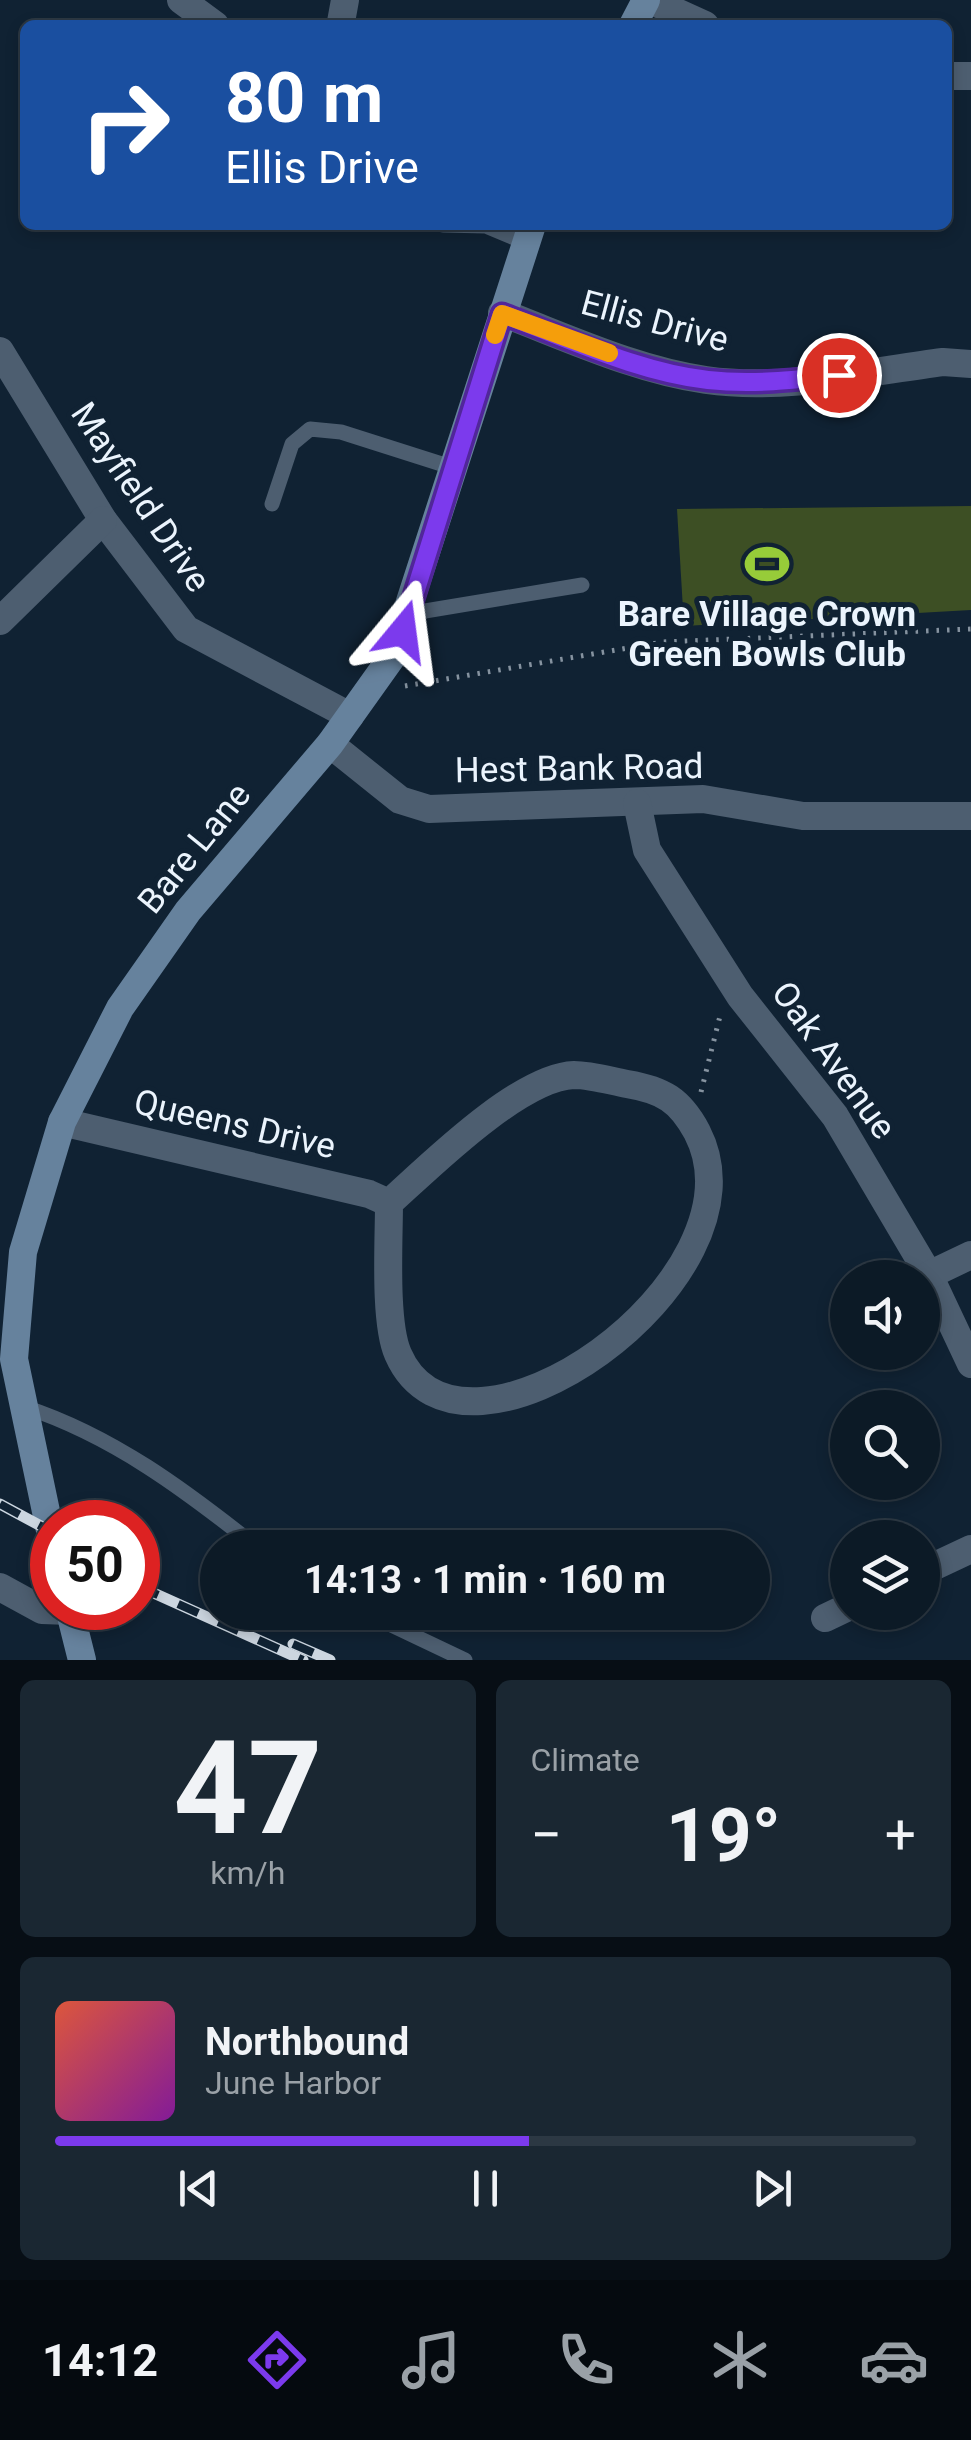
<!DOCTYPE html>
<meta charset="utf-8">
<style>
:root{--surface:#0c1a26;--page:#1a2732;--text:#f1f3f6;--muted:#9aa1a7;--line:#2c3843;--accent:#7c3aed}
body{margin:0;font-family:Roboto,sans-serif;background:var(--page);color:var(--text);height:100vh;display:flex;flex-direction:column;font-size:38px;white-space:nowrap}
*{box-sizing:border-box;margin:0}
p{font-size:32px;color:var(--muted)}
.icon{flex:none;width:55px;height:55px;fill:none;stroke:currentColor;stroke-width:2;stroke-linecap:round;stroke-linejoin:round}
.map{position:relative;height:1660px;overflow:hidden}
.details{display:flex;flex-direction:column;gap:20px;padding:20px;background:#070e15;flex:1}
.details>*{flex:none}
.banner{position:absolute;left:20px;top:20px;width:932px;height:210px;border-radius:15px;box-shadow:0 5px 15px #0003,0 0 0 2px var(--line);background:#1a4fa0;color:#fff;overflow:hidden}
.tools{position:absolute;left:830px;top:1260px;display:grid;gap:20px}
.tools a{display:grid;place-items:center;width:110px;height:110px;border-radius:50%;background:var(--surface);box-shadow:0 5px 15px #0003,0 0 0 2px var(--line);font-size:50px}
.speed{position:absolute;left:30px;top:1500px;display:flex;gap:20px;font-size:50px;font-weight:700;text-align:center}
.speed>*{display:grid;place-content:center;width:130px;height:130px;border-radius:50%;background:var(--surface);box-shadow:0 5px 15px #0003,0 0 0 2px var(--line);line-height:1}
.speed .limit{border:15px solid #d22;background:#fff;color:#111}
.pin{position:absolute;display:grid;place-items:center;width:85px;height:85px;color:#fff;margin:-42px;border:5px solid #fff;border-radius:50%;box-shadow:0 2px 10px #0007}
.me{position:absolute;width:110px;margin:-55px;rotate:16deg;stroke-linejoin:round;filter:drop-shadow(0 0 8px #0008)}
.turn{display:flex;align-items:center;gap:35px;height:210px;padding:0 40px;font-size:45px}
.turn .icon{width:130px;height:130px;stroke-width:2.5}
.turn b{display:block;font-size:70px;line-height:85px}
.big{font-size:75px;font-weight:700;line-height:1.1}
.details .widget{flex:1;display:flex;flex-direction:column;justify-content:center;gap:15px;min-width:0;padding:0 35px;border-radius:15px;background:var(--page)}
.details .dial{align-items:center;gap:0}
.dial b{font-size:130px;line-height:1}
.song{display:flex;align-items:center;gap:30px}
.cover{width:120px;height:120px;border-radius:15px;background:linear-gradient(135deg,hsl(10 70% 55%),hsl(290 70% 35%))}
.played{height:10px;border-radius:5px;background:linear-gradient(90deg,var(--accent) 55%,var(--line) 55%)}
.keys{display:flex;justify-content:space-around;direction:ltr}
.heat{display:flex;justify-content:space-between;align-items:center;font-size:55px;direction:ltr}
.details .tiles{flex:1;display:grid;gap:20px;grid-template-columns:1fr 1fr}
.widget:last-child{grid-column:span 2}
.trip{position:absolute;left:200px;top:1530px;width:570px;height:100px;border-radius:50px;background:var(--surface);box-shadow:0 5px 15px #0003,0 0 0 2px var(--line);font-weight:700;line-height:100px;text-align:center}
.tab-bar{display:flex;height:160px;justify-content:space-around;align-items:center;background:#050a0f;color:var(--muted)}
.tab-bar .icon{width:70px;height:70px}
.tab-bar .active{color:var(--accent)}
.tab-bar b{font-size:45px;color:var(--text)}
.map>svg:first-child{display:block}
</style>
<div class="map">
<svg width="971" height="1660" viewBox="0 0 971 1660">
<rect width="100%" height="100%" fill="#102233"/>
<path fill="#3d4f24" d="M971,506V610L684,626L677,509Z"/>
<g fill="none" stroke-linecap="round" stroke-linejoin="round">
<g stroke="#8693a0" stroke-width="5" stroke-dasharray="2.5 8" stroke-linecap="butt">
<path d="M405,686L663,642L971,629"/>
<path d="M701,1092L720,1016"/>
</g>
<g stroke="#4d5e70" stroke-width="15">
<path d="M443,225L486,226L524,242"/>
<path d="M272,504L292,444L310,429L341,432L451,467"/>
<path d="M407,614L582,585"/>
<path d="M25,1407C113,1436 185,1490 258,1548"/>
<path d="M364,1612L465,1660"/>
</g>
<g stroke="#4d5e70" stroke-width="28">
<path d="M181,0L215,25"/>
<path d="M650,0L705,25"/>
<path d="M341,22L345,0"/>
<path d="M948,76H971"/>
<path d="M502,313C568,338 636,370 706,380C783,391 866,372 943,362L971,364"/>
<path d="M0,351L103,520L186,629L350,716"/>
<path d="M0,621L103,520"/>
<path d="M330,744L400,800L429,809L703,799L803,816H971"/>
<path d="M637,803L647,850L740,996L835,1116L929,1275L971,1364"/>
<path d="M62,1122L369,1194L389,1203C429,1167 519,1077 574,1075C591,1075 611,1081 627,1084C663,1090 680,1100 697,1132C773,1278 461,1499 398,1354C384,1322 389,1241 389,1203"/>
<path d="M929,1275L971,1255"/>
<path d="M922,1572L971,1549"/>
<path d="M0,1587L42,1610L70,1611"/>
<path d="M825,1618L848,1607"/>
</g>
<g stroke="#66829d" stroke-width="28">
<path d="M633,25L646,0"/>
<path d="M52,1540L14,1359L23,1252L62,1122L120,1008L188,911L330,744L392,657L532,225"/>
<path d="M69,1608L82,1660"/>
</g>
<g stroke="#ccd6e0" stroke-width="11">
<g id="rail">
<path d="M0,1504L52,1532"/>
<path d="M138,1586L303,1660"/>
<path d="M293,1644L330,1660"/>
</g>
</g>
<use href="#rail" stroke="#102233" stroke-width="8" stroke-dasharray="22" stroke-linecap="butt"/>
</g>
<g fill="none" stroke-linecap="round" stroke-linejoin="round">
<g stroke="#51269a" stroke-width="25">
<path id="route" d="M403,631L502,314C568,338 637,372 708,380C752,385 795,380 839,375"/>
</g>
<use href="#route" stroke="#7c3aed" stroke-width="18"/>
<path stroke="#f59e0b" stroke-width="18" d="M495,335L502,314L609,353"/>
</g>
<defs>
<g id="stadium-bare" transform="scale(3.45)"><path d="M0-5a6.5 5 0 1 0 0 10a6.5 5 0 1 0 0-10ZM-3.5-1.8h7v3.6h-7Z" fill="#97cc39" stroke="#102233" stroke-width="2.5" paint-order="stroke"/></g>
</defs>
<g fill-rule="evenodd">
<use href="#stadium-bare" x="767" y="564"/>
</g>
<g text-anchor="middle" stroke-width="10" stroke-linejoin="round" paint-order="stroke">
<g font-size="35" fill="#ebf4fd" stroke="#102233">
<text transform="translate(655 321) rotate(15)" y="12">Ellis Drive</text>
<text transform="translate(141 497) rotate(56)" y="12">Mayfield Drive</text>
<text transform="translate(579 768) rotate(-1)" y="12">Hest Bank Road</text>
<text transform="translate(194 848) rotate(-51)" y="12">Bare Lane</text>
<text transform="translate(834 1060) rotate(54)" y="12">Oak Avenue</text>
<text transform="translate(235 1124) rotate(13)" y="12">Queens Drive</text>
</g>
<g font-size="35" font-weight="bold" fill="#ebf4fd" stroke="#102233">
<text x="767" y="626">Bare Village Crown<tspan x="767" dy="40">Green Bowls Club</tspan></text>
</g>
</g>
</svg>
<div class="tools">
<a><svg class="icon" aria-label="sound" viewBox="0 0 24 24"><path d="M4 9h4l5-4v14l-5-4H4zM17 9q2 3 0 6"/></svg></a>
<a><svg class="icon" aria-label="search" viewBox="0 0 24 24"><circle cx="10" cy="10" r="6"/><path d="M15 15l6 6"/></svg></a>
<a><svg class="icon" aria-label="layers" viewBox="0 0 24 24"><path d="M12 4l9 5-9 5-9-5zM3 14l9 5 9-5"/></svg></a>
</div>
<div class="speed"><div class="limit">50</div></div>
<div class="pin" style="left:839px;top:375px;background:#d93025"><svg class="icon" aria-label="arrive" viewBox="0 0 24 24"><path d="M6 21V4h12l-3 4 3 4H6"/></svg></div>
<svg class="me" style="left:403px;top:631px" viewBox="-20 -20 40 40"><path d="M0-17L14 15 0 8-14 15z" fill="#7c3aed" stroke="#fff" stroke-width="4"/></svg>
<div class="trip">14:13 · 1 min · 160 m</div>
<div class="banner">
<div class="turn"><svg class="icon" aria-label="right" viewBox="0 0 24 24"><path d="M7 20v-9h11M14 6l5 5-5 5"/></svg><div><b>80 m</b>Ellis Drive</div></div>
</div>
</div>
<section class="details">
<div class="tiles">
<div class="widget dial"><b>47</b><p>km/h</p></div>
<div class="widget"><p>Climate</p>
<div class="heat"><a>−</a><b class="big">19°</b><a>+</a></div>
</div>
<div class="widget">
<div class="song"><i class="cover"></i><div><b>Northbound</b><p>June Harbor</p></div></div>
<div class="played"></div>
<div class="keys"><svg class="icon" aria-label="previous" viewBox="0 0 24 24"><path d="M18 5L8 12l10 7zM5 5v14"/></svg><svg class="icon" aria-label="pause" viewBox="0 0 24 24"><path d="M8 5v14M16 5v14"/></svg><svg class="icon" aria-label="next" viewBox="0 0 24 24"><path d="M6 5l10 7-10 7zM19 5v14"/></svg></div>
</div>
</div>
</section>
<nav class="tab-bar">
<b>14:12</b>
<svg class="icon active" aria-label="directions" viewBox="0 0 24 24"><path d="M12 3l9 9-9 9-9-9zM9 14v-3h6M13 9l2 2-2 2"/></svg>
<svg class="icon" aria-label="music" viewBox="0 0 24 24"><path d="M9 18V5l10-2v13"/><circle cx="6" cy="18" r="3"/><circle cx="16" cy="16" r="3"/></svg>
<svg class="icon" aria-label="phone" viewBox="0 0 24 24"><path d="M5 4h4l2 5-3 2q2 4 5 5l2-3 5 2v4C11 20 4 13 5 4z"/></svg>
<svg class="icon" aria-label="climate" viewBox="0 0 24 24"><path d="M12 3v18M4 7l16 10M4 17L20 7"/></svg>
<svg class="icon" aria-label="car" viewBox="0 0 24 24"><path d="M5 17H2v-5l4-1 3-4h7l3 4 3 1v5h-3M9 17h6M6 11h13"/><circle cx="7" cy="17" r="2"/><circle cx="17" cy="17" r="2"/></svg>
</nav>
